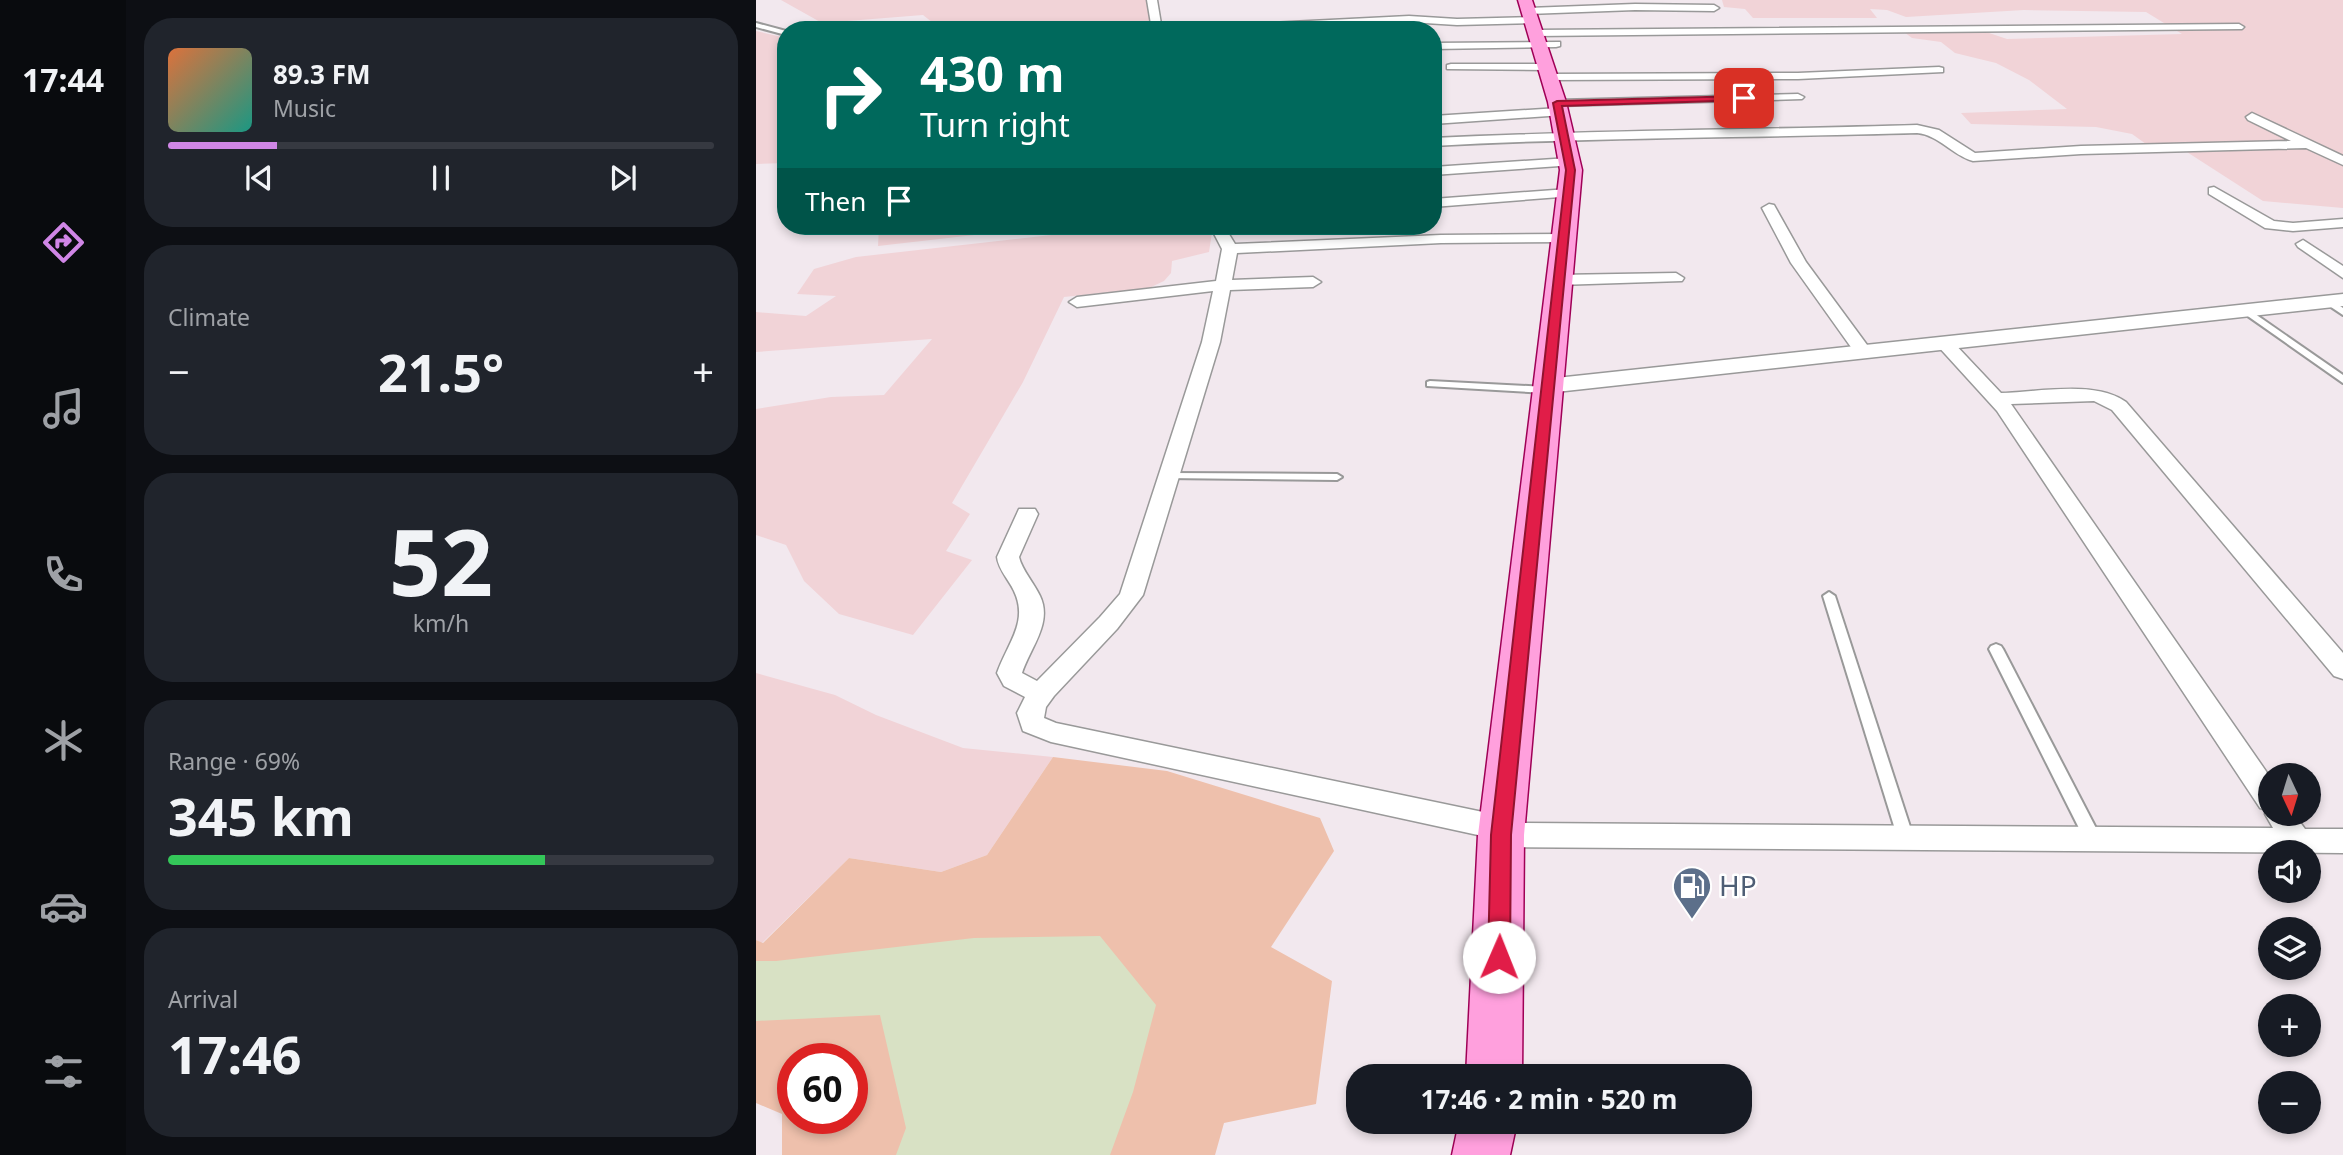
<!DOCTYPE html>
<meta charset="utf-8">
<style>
:root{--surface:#171b24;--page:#20242c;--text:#f1f3f6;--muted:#9ea1a6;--line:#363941;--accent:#d086e6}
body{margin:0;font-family:"Noto Sans",sans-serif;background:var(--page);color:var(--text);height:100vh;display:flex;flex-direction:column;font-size:26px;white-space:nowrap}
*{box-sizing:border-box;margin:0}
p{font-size:23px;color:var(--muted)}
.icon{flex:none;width:38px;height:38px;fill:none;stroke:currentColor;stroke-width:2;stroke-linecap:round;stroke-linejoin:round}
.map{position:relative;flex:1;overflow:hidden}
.details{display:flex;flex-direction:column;gap:18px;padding:18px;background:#0d0f14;width:630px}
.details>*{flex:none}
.hud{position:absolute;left:21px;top:21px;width:665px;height:214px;border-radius:28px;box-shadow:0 4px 10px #0003;background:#00695c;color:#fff;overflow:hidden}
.needle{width:46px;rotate:176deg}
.fabs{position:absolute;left:1502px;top:763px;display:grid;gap:14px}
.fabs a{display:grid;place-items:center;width:63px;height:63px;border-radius:50%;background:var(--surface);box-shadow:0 4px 10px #0003;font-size:35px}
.speed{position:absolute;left:21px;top:1043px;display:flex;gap:14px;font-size:35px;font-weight:700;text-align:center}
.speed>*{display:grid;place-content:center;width:91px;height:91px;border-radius:50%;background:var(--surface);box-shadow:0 4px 10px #0003;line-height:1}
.speed .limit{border:10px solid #d22;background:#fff;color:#111}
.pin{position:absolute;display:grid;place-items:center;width:60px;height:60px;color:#fff;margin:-30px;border-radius:14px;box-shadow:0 4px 10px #0006}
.me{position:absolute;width:77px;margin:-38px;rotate:1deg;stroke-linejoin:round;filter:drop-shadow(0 0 5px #0008)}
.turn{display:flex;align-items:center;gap:24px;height:147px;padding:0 28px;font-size:32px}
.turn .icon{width:91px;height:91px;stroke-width:2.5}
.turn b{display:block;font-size:49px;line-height:60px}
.then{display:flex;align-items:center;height:66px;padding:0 28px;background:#0003;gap:14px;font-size:26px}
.big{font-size:52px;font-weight:700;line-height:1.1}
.details .widget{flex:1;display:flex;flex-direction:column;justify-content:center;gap:10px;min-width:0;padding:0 24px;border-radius:28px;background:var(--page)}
.details .dial{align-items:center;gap:0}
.dial b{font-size:91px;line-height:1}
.song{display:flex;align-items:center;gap:21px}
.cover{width:84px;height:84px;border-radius:10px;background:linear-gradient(135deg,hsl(20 70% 55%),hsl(170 70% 35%))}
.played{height:7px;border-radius:4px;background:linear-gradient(90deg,var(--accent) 20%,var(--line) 20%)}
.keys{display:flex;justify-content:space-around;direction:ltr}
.heat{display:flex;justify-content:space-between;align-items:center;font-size:38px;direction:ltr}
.charge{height:10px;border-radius:5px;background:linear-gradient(90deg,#34c759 69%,var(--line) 0)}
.trip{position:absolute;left:590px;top:1064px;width:406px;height:70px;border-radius:28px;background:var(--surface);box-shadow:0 4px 10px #0003;font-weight:700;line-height:70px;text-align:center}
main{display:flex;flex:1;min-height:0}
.menu{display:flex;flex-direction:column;width:126px;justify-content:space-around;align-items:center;background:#090b0e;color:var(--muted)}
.menu .icon{width:49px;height:49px}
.menu .current{color:var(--accent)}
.menu b{font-size:32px;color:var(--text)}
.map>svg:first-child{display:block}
</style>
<main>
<nav class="menu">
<b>17:44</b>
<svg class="icon current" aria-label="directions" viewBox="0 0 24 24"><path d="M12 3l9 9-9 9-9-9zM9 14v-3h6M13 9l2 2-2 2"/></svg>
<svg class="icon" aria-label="music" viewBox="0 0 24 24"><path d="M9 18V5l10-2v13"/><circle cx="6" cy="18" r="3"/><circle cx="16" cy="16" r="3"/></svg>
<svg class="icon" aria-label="phone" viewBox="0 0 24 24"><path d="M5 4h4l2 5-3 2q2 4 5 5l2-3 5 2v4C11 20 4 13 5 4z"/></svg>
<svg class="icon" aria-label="climate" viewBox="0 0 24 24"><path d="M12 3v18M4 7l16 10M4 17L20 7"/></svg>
<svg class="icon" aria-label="car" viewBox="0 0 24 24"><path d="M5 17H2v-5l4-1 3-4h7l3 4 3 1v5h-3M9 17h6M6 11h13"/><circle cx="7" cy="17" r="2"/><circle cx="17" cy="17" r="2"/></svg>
<svg class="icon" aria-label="filters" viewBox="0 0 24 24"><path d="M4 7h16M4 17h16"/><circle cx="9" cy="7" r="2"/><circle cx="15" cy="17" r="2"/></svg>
</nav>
<section class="details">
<div class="widget">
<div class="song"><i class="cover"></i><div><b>89.3 FM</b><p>Music</p></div></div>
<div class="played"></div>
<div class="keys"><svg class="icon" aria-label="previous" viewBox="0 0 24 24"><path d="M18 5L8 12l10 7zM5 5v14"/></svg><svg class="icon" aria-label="pause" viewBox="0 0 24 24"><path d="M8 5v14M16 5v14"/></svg><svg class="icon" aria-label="next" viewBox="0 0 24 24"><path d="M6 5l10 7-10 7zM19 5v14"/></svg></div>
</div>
<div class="widget"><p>Climate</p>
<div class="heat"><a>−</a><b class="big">21.5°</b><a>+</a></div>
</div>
<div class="widget dial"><b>52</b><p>km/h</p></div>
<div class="widget"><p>Range · 69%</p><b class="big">345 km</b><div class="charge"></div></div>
<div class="widget"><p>Arrival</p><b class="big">17:46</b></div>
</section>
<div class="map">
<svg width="1587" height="1155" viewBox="0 0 1587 1155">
<rect width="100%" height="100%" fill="#f2e8ee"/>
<g fill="#f1d3d7">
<path d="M25,0H393L396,30H186L167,15L66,23Z"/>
<path d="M966,0H1587V208L1507,201L1420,145L1390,144L1376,134L1340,127L1215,124L1205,113L1311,109L1273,80L1240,63L1199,53L1185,42L1156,38L1148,32L1224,30L1251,39L1426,34L1390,12L1268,10L1150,17L1131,10L1114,9L1121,18H997L989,9L968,7Z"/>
<path d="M0,31L30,38V163L0,164Z"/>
<path d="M123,226H296L122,246Z"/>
<path d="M375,226H457L453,252L416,261L415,273L408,281L393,288L308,297L267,382L196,503L214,514L190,551L216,560L157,635L83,614L48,581L30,545L0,535V409L75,397L128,395L176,339L0,352V312L50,316L80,296L41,294L58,269L100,257Z"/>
<path d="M0,673L79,695L120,715L207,748L297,757L231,855L185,872L93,858L6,943L0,940Z"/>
</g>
<path fill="#eec0ac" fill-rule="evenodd" d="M297,757L411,771L564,818L578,851L515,947L576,981L560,1104L468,1123L459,1155H26V1114L0,1103V940L7,943L93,858L185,872L231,855ZM37,1059H96V1118H37Z"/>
<path fill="#d8e1c4" d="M344,936L400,1005L377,1092L354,1155H140L150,1128L124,1015L0,1021V961H20L218,938Z"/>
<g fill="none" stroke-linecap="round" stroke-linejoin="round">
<g stroke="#999" stroke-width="4">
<g id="service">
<path d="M0,23L30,31V35L0,27Z"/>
<path d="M1572,298L1587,308V315L1569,303L1568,301Z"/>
<path d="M1489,307L1587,375V383L1486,312L1485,310Z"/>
<path d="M674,381L790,387L795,390L790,393L671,386V382Z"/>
<path d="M413,473L581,474L586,477L581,480L409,478L408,476Z"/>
<path d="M1073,592L1079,596L1158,839L1156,844L1150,845L1144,844L1142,839L1067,596Z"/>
<path d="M1240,644L1245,646L1247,649L1343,834L1345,839L1343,844L1337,845L1331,844L1233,649L1235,646Z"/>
</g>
</g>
<g stroke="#999" stroke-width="3">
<g id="minor">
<path d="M391,0H401L406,30H396Z"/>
<path d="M879,4L958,5L963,8L958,11L879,10L772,14L767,11L772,8Z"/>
<path d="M653,16L701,19L775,17L780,20L775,23L701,25L653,22L498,30H430L435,27Z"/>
<path d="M1483,24L1488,27L1486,29L779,36L774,33L779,30Z"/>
<path d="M804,42V46L800,47L677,49V43Z"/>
<path d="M695,64H790L795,67L790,70L691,69V65Z"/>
<path d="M1183,67L1187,68V72L1042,79L793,80L788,77L793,74L1042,73Z"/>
<path d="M677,91L684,94L677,98Z"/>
<path d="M1042,94L1048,97L1046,99L801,106L795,103L801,100Z"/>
<path d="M803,108L807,109V115L677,124V116Z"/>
<path d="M1496,113L1587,156V165L1550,148L1325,154L1217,161C1196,155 1183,135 1161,133C1000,138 838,137 677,146V138C838,130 1000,130 1161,125L1183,130L1219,153L1325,146L1535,141L1492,120L1490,117Z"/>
<path d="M813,158L819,162L818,165L677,175V167Z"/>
<path d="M1458,187L1518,221L1537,223L1587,219V227L1537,231L1509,228L1453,194V188Z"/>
<path d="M812,189L817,190V196L677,207V199Z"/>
<path d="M1013,204L1018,205L1050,262L1117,353L1114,357H1102L1035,263L1006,208Z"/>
<path d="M454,226H468L479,244L685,235L807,234L814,238L807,242L685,243L481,253L476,280L557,277L565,282L557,287L474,290L464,342L387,595L361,629L298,696L290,707L288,718L300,723L746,816L756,820L758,823L1517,828L1509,814L1511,810L1504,808L1241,411L1180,344L1189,339L1195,340L1245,393C1282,392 1340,380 1370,402L1587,653V679L1578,676L1356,410L1338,401L1255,404L1514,777V814H1538L1549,829H1587V853L745,847L735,843L731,837L295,742L267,731L261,713L269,697L248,686L241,673C251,644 273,622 258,591C253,580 242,569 241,557L263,509H279L282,514L263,557C266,570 278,583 284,596C297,623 274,648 266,673L281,681L344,617L364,594L446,342L457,291L321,307L313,302L321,297L460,281L466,249Z"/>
<path d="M1547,240L1587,266V278L1542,247L1540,244Z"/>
<path d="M920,273L928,278L926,281L802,285L794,280L802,275Z"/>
</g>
</g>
<g stroke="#999" stroke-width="3">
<path id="tertiary" d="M1587,294V306L791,393L783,391L779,386L783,381L791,379Z"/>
</g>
<g stroke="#9f0056" stroke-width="3">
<g id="primary">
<path d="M762,0H776L810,102L826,170L768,835L766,1076H710L722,835L804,170L792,102Z"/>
<path d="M703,1122H761L754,1155H696Z"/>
</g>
</g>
<use href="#service" fill="#fff" fill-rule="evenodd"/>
<use href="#minor" fill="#fff" fill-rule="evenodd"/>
<use href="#tertiary" fill="#fff" fill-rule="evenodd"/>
<use href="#primary" fill="#ffa0dd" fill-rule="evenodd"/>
</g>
<path fill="#e11d48" stroke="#92132f" stroke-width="2" d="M988,96L991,100L806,106L819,170L755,835L754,957L751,964L743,967L735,964L732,957L735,835L810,170L797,103L801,101Z"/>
<defs>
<g id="fuel-pin" transform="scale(2.0125)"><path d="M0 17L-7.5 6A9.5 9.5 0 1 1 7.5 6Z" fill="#5c6f8a" stroke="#fff"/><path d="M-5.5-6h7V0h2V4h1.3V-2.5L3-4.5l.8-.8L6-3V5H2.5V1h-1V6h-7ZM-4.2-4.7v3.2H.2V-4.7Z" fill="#fff"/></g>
</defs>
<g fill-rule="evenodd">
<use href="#fuel-pin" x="936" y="886"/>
</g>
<g text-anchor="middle" stroke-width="5" stroke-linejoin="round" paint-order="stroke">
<g font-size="28" fill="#4e5e75" stroke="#fff" text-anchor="start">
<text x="963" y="896">HP</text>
</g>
</g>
</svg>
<div class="fabs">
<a><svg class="needle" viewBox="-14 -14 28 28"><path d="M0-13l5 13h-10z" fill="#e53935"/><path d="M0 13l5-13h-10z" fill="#9ea1a6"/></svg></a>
<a><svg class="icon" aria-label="sound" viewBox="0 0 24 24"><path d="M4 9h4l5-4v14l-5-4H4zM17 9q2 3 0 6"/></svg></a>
<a><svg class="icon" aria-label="layers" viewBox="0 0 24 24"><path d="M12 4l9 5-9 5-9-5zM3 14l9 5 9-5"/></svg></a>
<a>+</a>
<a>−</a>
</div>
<div class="speed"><div class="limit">60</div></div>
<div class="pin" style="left:988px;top:98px;background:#d93025"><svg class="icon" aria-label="arrive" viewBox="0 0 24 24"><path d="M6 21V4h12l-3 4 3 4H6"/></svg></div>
<svg class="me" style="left:743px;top:957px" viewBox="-20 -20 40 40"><circle r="19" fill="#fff"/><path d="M0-13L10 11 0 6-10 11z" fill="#e11d48"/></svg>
<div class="trip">17:46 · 2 min · 520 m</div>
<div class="hud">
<div class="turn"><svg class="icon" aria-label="right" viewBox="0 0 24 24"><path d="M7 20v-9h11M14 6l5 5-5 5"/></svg><div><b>430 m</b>Turn right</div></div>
<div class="then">Then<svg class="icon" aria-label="arrive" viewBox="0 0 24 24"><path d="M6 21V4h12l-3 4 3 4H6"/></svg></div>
</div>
</div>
</main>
